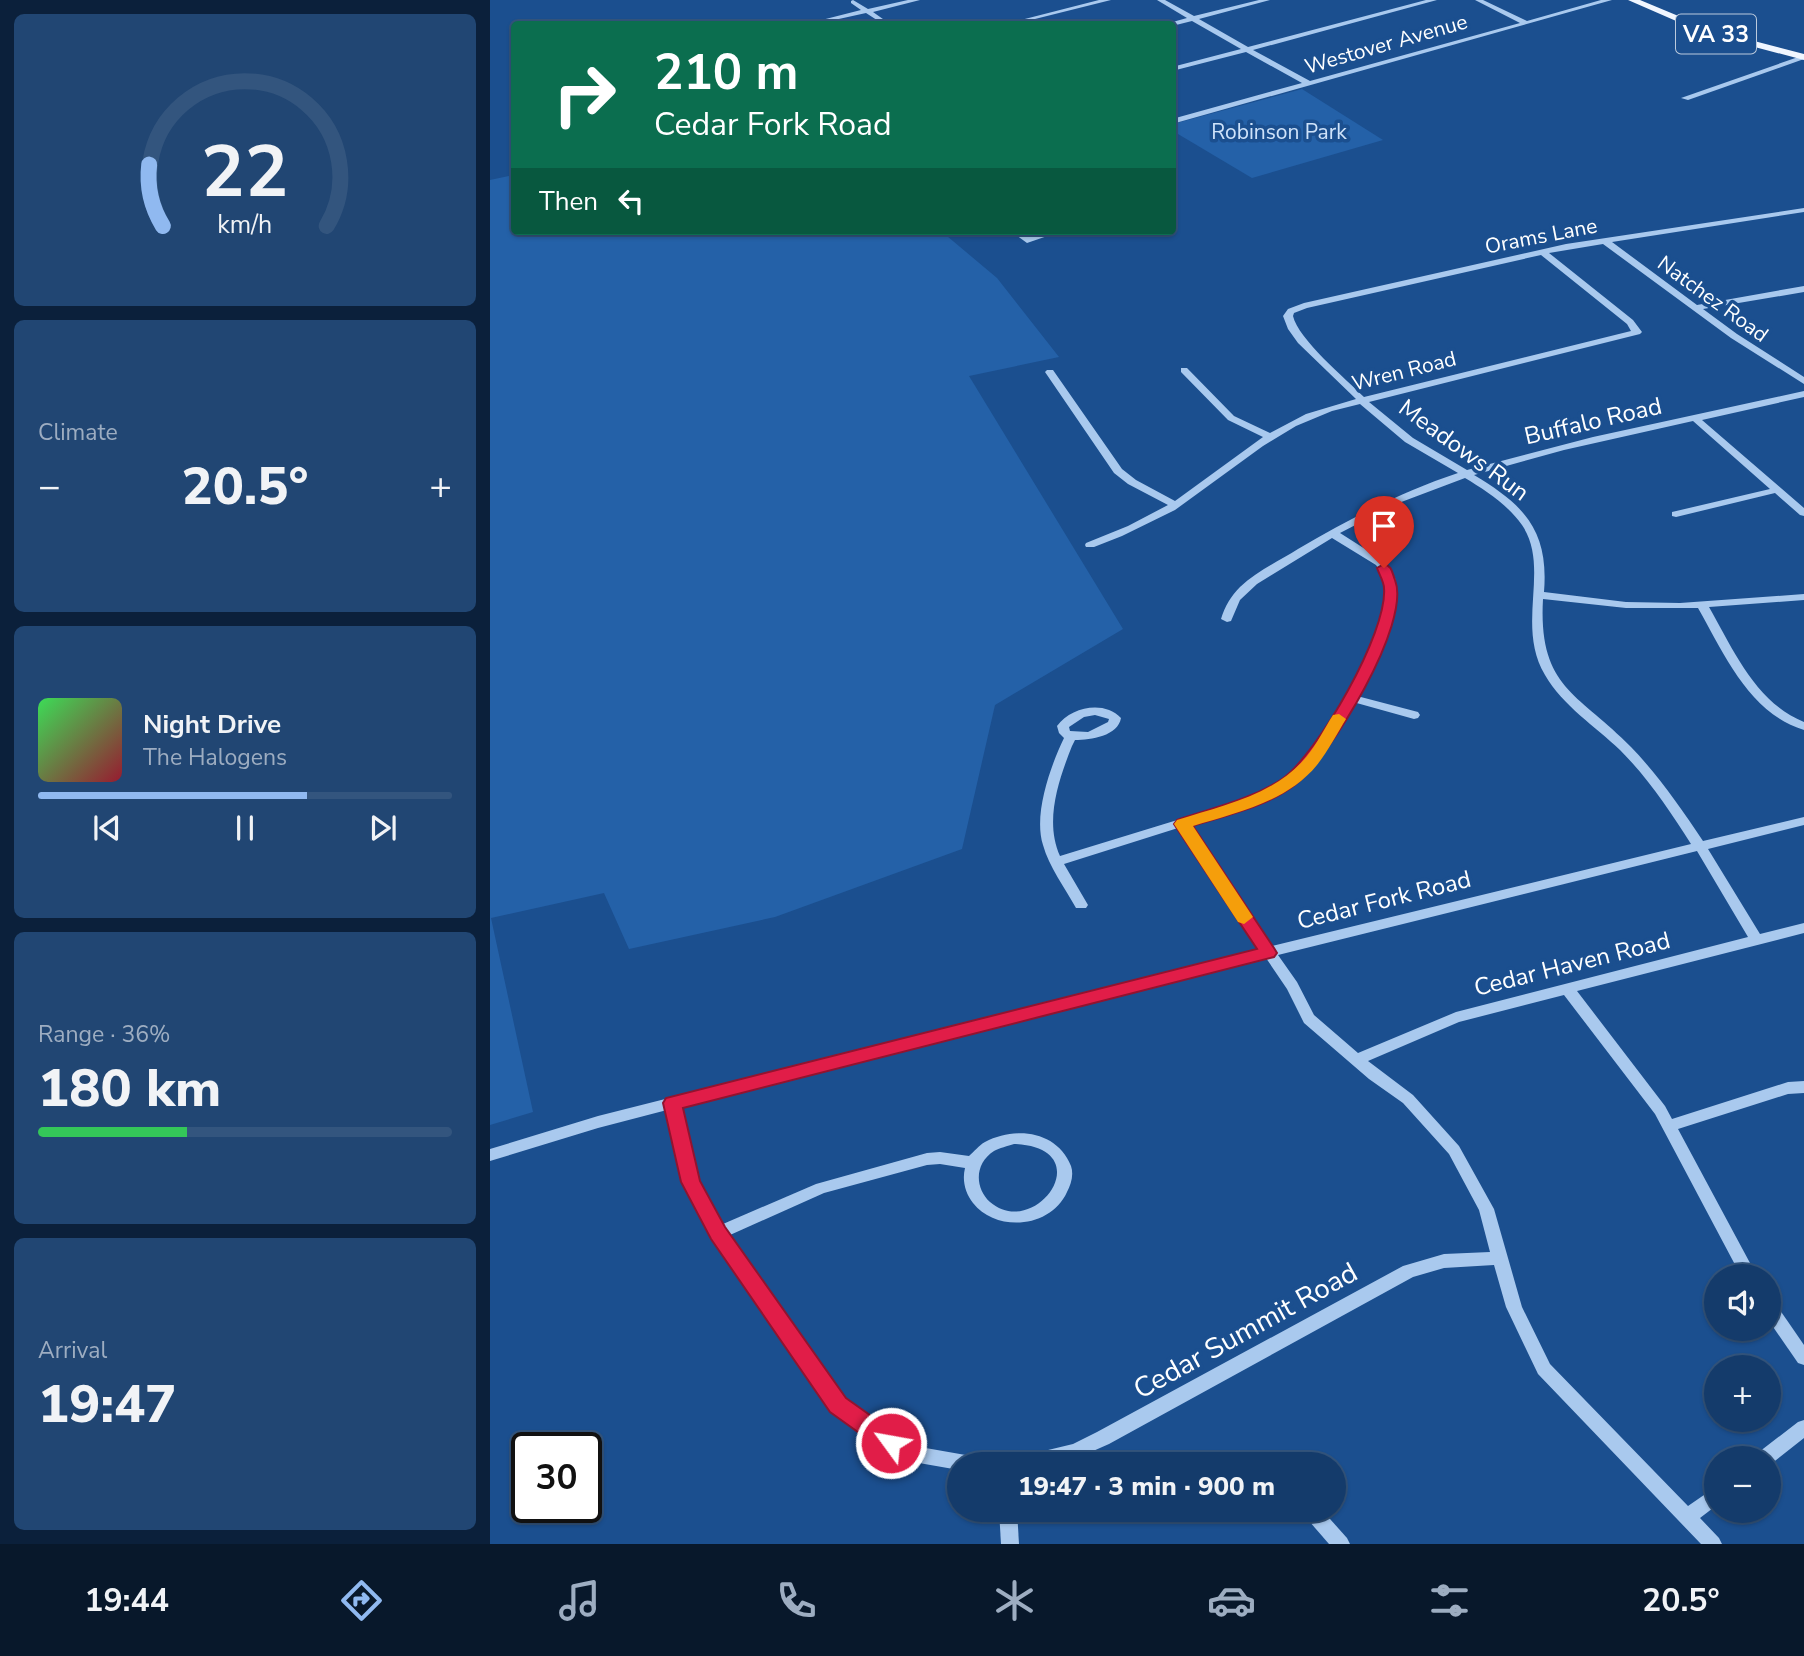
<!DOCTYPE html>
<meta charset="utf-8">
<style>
:root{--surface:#143b6b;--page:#214673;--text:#f1f3f6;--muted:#9dadc1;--line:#33557e;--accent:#90b9f0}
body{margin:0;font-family:"Nunito Sans",sans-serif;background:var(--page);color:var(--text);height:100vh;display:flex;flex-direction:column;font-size:26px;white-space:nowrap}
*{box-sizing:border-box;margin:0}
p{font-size:23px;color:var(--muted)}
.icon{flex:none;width:38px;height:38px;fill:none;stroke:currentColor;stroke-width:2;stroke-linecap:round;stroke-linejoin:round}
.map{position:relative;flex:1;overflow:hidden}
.sheet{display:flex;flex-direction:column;gap:14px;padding:14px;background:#0b203b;width:490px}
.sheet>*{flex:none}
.hud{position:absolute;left:21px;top:21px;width:665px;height:214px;border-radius:7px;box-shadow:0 2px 5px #0004,0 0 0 2px var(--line);background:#0b6e4f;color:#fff;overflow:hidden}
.controls{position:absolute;left:1214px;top:1264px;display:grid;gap:14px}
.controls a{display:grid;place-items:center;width:77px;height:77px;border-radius:50%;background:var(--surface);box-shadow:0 2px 5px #0004,0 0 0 2px var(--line);font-size:35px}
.speed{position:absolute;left:21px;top:1432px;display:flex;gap:14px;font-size:35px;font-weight:700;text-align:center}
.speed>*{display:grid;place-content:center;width:91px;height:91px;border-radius:50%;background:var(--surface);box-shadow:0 2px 5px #0004,0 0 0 2px var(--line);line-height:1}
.speed .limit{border:4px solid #111;border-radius:10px;background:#fff;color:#111}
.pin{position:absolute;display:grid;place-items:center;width:60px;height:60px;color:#fff;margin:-72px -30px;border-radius:50% 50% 50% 0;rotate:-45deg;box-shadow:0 0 7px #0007}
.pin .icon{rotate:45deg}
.me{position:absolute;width:77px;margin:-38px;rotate:302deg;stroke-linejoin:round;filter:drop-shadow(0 0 5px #0008)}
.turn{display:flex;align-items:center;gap:24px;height:147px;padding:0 28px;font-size:32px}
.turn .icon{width:91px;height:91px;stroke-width:2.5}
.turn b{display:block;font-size:49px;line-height:60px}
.then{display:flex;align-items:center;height:66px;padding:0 28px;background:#0003;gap:14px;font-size:26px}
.big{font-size:52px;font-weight:800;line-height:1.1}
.sheet .tile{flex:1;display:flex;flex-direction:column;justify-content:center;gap:10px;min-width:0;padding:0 24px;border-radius:10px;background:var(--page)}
.sheet .dial{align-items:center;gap:0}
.dial svg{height:182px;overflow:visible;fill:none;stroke:var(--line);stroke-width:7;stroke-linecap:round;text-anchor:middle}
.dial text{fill:var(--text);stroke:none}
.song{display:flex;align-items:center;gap:21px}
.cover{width:84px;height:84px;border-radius:10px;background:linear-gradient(135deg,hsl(130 70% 55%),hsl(350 70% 35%))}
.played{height:7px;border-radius:4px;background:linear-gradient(90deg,var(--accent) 65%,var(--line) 65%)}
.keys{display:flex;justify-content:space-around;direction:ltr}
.heat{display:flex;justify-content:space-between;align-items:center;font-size:38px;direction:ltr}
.charge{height:10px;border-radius:5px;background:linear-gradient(90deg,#34c759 36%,var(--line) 0)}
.trip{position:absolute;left:457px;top:1452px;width:399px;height:70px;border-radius:35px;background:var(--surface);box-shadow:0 2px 5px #0004,0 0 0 2px var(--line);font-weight:800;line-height:70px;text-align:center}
.dock{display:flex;height:112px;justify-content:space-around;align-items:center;background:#08182b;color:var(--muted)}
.dock .icon{width:49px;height:49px}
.dock .selected{color:var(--accent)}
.dock b{font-size:32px;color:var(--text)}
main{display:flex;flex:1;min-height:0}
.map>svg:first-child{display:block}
</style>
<main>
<section class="sheet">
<div class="tile dial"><svg viewBox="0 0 100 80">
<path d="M14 69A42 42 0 1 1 86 69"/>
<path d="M14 69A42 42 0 0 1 8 42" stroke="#90b9f0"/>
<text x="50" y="56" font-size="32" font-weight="700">22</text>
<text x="50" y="72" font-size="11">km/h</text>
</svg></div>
<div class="tile"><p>Climate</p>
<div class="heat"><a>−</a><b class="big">20.5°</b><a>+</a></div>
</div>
<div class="tile">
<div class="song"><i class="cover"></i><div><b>Night Drive</b><p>The Halogens</p></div></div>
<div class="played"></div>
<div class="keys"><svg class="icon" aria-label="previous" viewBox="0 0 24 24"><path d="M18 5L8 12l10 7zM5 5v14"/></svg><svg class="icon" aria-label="pause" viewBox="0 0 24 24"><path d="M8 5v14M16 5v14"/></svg><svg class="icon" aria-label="next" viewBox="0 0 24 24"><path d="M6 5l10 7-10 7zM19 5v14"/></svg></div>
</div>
<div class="tile"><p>Range · 36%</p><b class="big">180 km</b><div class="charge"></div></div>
<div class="tile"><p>Arrival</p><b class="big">19:47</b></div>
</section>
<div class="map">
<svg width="1314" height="1544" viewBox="0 0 1314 1544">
<rect width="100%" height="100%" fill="#1b4f8f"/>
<g fill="#2461a8">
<path d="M812,89L893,140L762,178L683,131V124Z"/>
<path d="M24,175V231H451L507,278L569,357L479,376L633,629L505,705L472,849L285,917L139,949L114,893L1,918L43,1112L0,1125V180Z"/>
</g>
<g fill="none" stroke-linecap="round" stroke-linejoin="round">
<g fill="#a9c9ee" fill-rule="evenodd">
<path d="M363,0L378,9L418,0H430L383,12L400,24H393L376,13L326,24H316L371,10L361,3V1Z"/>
<path d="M609,0H621L525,24H515Z"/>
<path d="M667,0H675L704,16L769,0H780L709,19L758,47L936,0H947L763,50L820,81L1030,23L985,0H993L1037,21L1111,0H1122L682,124V119L812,83L756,52L682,71V67L751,49L702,21L682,26L678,24L679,23L697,18Z"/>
<path d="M1314,55V59L1198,100L1191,98Z"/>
<path d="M1314,208V212L1122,242L1207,305L1314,286V292L1213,309L1247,334L1314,377V384L1241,338L1113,244L1059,253L1143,320L1152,332L1150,334L879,402L923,438L977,470L1103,437L1314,391V397L1212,420L1314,508V516L1310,515L1285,493L1186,517L1182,516V512L1280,489L1203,421L1074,450L984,475C1034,505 1059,530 1054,592L1136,602L1190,603L1314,594V600L1219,607C1243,649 1266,703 1314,722V730C1260,714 1234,654 1208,608H1136L1053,599C1048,688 1088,693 1141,747C1168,775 1191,808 1213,841L1314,817V825L1218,849L1270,934L1314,923V933L1087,991L1175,1106L1182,1119L1298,1082L1314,1081V1093L1298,1094L1188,1129L1267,1276H1251L1165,1114L1074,995L969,1022L878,1061L923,1095L969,1146L1004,1209L1032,1307L1060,1364L1198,1506L1227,1486V1505L1210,1518L1229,1538L1232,1544H1211L1048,1374L1016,1307L1004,1265L954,1268L923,1277L619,1444L585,1459L562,1465H521L523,1459L529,1457L583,1444L607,1432L913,1266L954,1254L1000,1252L989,1210L959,1154L913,1103L879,1079L814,1023L797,989L776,958L191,1107C200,1152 207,1185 233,1224L326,1184L437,1153L450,1152L479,1156C484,1152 489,1145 495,1142C526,1126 567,1131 581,1166C584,1175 581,1184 577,1192C561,1228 507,1233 483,1203C475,1193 472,1180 475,1168L450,1164L437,1165L334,1193L240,1235L328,1366L354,1400L407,1437L430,1447L487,1457L493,1459L495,1465H469V1470L429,1463L395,1449L342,1410L316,1376L225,1239L223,1238C218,1226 209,1217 204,1205C190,1175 183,1143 177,1110L108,1128L0,1161V1149L108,1116L770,949L688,828L574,864L598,905L596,908H586C575,888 559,867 553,845C543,814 561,765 574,738L569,733L567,726C581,707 614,700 631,718C628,736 601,740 585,740L582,746C569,779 554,821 570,856L759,798L794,779L817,759L869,673L884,643L897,588L895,578L886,565L842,538L767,584L750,600L741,621L737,622L731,619C735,606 741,596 750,587C767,571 789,561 808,549C859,519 911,492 968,473L915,442L870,404L842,411L806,426L773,446L685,510L632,536L604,547H596L595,545L596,543L638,526L678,505L638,484L624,473L555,372L557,370H563L632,469L646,480L685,501L773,437L738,420L691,372V368H697L744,416L780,433L816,414L866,399L808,343L798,329L793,316L798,309L814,303L1076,244ZM1051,255L1137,324L1141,331L874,397C856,379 808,339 803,316L804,313L817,308ZM975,478C995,490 1018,505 1032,525C1061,568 1025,625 1055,675C1073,706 1105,726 1130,750C1158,778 1180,811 1201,844L782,946L699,825C742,812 797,801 826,764C840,745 851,722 863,702L924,719L928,718L930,715L928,712L867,696L896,643L907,588L905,578L894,561L850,533L906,504ZM605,715L619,719L618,722L598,732L580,731L579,727L594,717ZM1207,851L1258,937L966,1012L868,1053L824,1015L807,982L788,955ZM524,1144C612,1148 545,1241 500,1202C484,1187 485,1163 504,1151C509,1148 518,1146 524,1144Z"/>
<path d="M527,231H539L535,234L539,237L559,231H572L537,243L526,235Z"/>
<path d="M1279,1301L1285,1303L1314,1345V1365L1308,1363L1279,1321Z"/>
<path d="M1314,1420V1438L1281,1464H1279V1458H1267L1269,1452L1308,1422Z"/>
<path d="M509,1510H527L529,1544H511Z"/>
<path d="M818,1510H832L857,1538L860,1544H839L819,1521L816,1515Z"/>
</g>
<path fill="#f0f6ff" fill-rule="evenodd" d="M1138,0H1150L1222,30L1314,54V60L1216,34Z"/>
</g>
<path fill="#e11d48" stroke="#92132f" stroke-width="2" d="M894,564C902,566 902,572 905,580C922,623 840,757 806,784C777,807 737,815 703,826L784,948L787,953L784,957L193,1108L210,1181L235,1227L356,1398L408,1435L412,1443L408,1450L401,1453L393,1450L340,1412L221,1239L191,1182L173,1103L176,1098L767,949L684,824L687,820C722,808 760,800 792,779C827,755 898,632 894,588C894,582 889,574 887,568Z"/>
<path fill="#f59e0b" d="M849,714L856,719C847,734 838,751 827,765C797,802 746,813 703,826L763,917L754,924L748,922L684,824L687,820C731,806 786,795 817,756C827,744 834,729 843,715Z"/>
<g text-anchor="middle" stroke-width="7" stroke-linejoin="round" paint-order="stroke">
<g font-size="21" fill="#fff" stroke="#1b4f8f">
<text transform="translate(896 44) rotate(-16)" y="7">Westover Avenue</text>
<text transform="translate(1051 236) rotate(-11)" y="7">Orams Lane</text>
<text transform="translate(1223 299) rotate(36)" y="7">Natchez Road</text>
<text transform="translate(914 371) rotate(-14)" y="7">Wren Road</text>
</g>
<g font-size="21" fill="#cfe3fa" stroke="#1b4f8f">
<text x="789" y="139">Robinson Park</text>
</g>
<rect fill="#1b4f8f" stroke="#bbcadd" stroke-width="2" x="1186" y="14.5" width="80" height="39" rx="5"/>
<g font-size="23" font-weight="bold" fill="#fff">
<text x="1226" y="42">VA 33</text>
</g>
<g font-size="24" fill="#fff" stroke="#1b4f8f">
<text transform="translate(1103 421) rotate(-13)" y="8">Buffalo Road</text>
<text transform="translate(974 450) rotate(36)" y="8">Meadows Run</text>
<text transform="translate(894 900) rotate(-14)" y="8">Cedar Fork Road</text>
<text transform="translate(1082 964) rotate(-14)" y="8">Cedar Haven Road</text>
</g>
<g font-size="28" fill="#fff" stroke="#1b4f8f">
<text transform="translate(755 1330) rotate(-29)" y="10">Cedar Summit Road</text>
</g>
</g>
</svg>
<div class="controls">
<a><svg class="icon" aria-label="sound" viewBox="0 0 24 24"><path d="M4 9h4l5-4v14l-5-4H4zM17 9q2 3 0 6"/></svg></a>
<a>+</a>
<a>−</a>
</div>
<div class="speed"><div class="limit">30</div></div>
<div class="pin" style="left:894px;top:568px;background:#d93025"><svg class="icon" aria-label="arrive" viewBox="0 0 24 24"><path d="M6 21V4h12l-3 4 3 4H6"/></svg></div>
<svg class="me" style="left:401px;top:1443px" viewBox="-20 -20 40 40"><circle r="17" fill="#e11d48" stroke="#fff" stroke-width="3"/><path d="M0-11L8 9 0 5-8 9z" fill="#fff"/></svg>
<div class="trip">19:47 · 3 min · 900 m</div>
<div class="hud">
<div class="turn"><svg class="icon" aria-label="right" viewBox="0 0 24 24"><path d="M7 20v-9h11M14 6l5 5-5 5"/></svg><div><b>210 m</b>Cedar Fork Road</div></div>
<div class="then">Then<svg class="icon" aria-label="left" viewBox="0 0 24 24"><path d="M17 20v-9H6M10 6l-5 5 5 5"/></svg></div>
</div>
</div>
</main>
<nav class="dock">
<b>19:44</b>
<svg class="icon selected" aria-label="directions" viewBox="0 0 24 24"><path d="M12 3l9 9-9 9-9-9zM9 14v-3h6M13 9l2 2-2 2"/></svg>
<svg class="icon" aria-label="music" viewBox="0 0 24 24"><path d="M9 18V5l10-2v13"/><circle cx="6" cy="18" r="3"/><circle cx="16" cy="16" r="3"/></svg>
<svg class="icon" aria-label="phone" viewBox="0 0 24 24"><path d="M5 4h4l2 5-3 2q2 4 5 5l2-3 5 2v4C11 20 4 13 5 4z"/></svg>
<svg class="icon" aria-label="climate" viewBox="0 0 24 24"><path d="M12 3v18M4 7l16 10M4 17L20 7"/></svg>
<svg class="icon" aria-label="car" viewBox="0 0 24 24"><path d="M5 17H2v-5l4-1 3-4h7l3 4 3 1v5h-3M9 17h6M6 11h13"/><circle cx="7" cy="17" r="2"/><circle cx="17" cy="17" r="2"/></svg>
<svg class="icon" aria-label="filters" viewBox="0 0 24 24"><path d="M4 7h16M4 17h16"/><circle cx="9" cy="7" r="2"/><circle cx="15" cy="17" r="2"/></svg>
<b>20.5°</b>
</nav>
